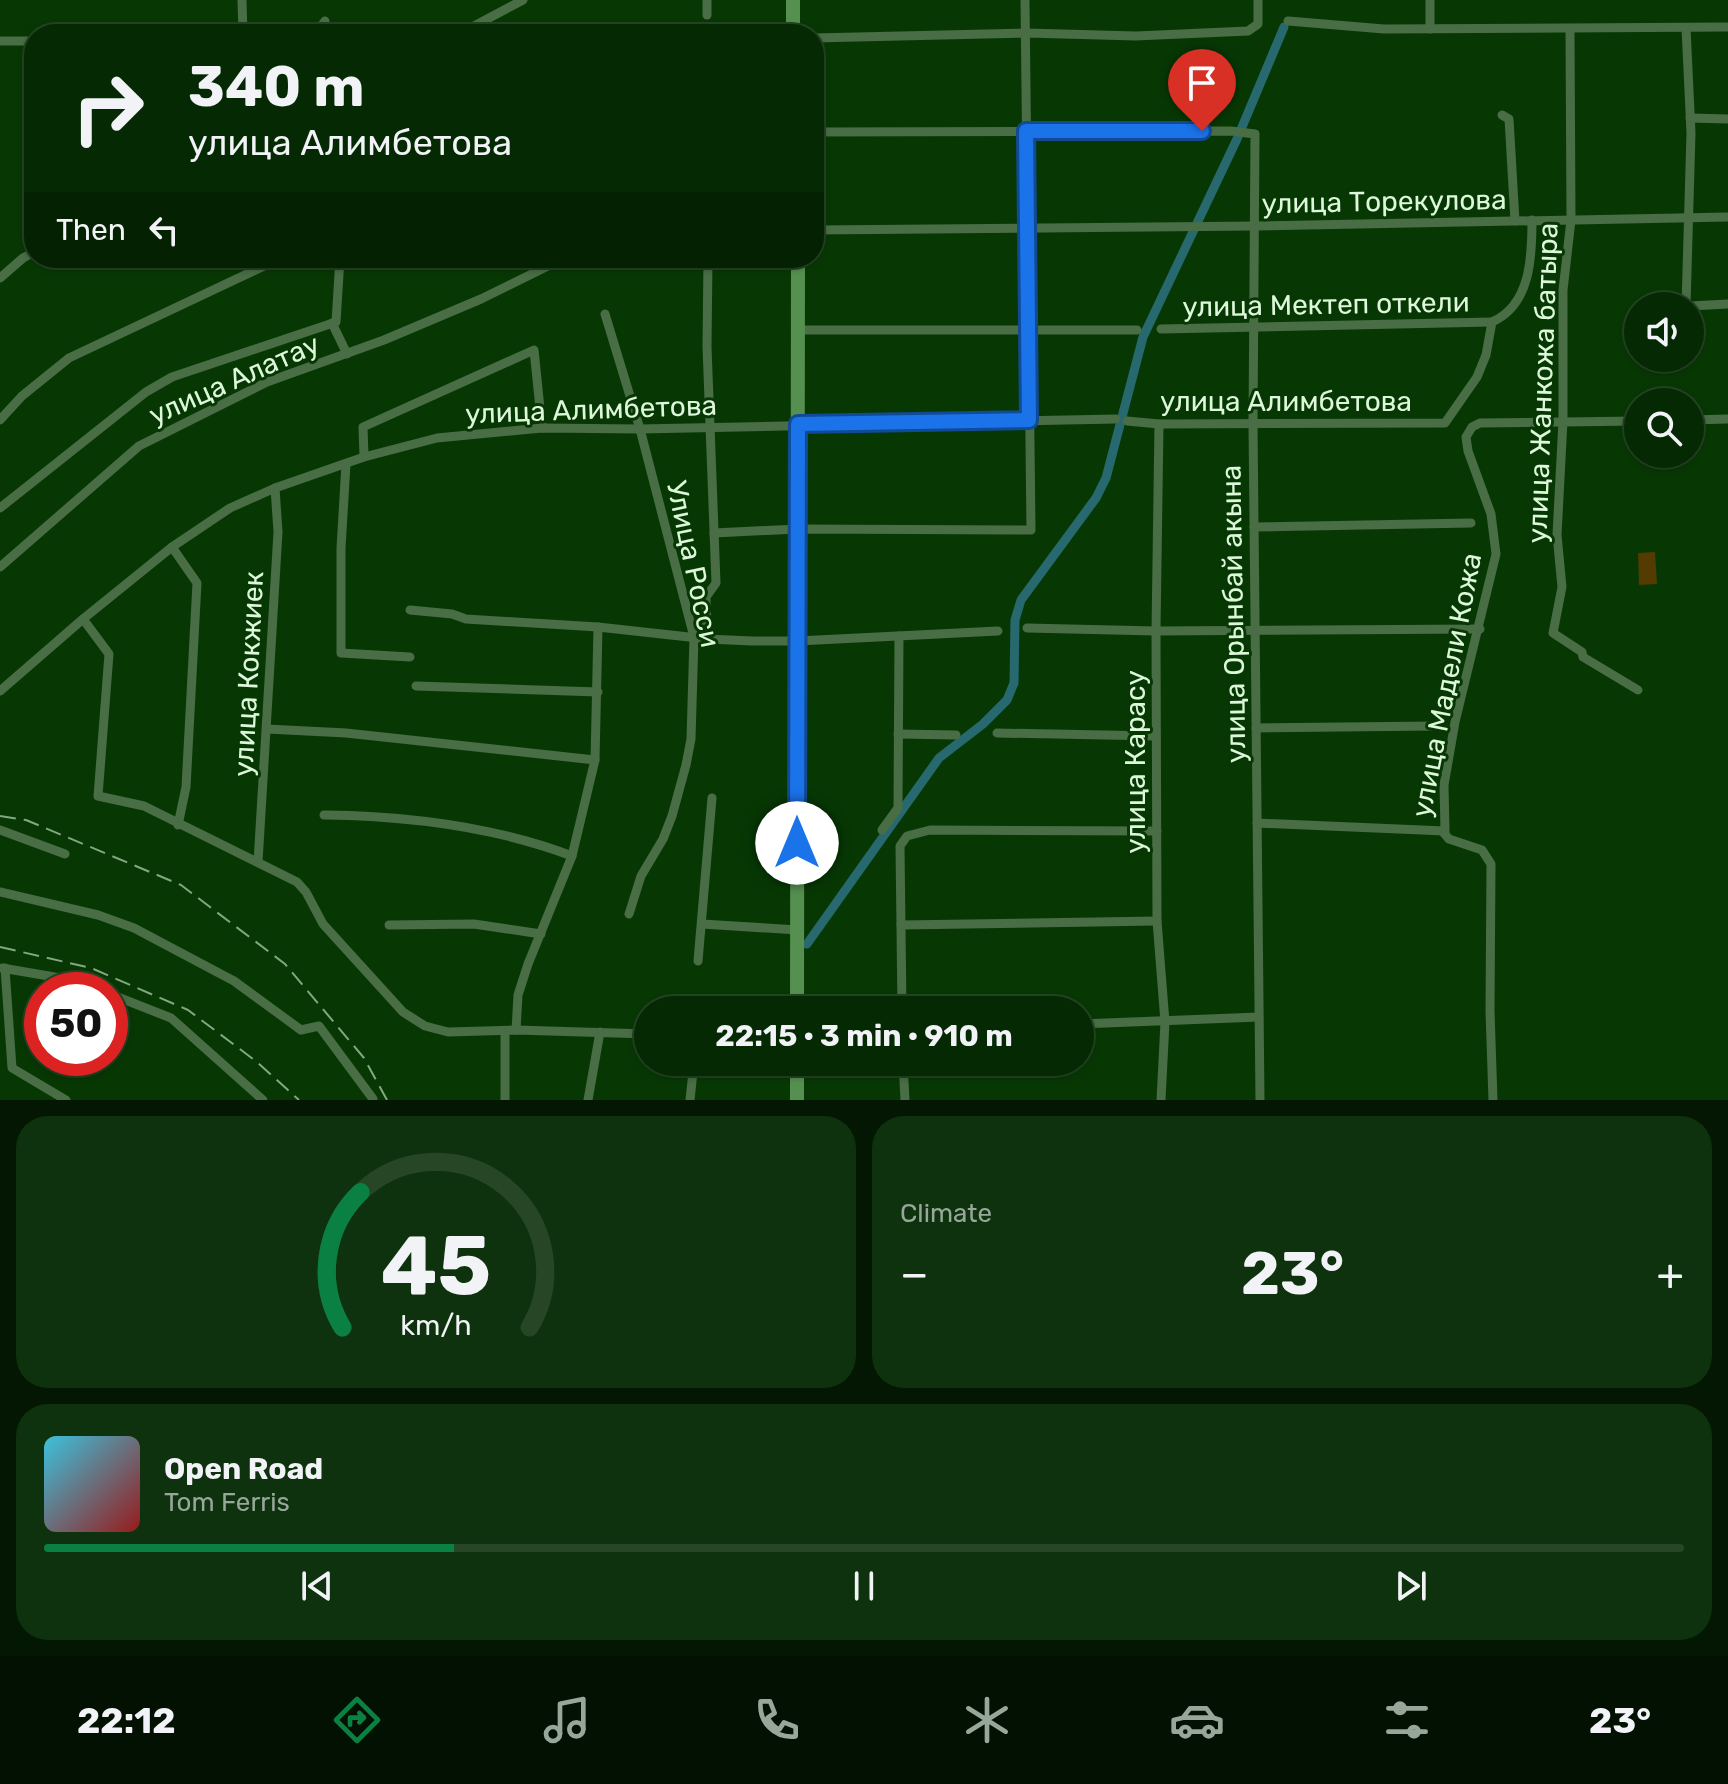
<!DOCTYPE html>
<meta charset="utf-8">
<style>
:root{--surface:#052a03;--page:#0e320d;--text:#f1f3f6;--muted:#97a79a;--line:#264625;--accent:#0b8043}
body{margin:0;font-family:Rubik,sans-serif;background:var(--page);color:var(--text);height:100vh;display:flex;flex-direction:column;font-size:30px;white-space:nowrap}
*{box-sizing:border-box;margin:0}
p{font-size:26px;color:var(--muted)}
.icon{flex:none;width:44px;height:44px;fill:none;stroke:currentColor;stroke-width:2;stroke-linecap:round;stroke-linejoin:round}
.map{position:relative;height:1100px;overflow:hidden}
.side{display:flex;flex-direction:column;gap:16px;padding:16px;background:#031702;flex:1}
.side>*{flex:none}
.top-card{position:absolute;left:24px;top:24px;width:800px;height:244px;border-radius:32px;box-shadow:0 2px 6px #0004,0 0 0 2px var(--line);background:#052a03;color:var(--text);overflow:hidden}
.buttons{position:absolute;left:1624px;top:292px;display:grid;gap:16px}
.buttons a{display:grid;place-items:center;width:80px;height:80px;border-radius:50%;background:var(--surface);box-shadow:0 2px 6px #0004,0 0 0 2px var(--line);font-size:40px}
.speed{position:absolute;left:24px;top:972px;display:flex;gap:16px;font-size:40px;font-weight:700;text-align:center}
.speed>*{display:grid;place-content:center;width:104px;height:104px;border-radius:50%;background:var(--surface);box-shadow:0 2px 6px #0004,0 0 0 2px var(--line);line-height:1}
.speed .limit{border:12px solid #d22;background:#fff;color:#111}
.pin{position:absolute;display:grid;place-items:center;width:68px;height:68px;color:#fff;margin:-82px -34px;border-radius:50% 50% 50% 0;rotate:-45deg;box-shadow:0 0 8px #0007}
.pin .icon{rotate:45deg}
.me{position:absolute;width:88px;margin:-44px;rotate:0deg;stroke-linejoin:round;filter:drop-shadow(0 0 6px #0008)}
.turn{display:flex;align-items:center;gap:28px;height:168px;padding:0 32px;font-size:36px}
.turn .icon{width:104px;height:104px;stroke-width:2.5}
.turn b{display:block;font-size:56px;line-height:68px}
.then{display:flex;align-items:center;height:76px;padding:0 32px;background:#0003;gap:16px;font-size:30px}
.big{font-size:60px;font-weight:700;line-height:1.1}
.side .card{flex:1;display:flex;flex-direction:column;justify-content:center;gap:12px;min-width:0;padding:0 28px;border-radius:32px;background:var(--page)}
.side .dial{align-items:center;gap:0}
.dial svg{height:208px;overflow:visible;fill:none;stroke:var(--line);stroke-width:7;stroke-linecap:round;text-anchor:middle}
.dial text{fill:var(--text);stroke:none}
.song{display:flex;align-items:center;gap:24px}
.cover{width:96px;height:96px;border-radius:12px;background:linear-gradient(135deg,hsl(190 70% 55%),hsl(0 70% 35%))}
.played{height:8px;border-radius:4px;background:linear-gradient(90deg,var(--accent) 25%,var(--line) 25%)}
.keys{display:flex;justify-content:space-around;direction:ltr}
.heat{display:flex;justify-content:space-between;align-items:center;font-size:44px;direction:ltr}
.side .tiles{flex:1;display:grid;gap:16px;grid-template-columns:1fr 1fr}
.card:last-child{grid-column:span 2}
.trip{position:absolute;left:634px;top:996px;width:460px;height:80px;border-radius:40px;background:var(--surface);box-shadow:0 2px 6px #0004,0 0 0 2px var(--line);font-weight:700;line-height:80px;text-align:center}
.menu{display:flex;height:128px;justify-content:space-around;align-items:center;background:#021101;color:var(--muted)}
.menu .icon{width:56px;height:56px}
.menu .selected{color:var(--accent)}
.menu b{font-size:36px;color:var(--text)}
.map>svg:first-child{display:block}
</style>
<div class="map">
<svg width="1728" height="1100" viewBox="0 0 1728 1100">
<rect width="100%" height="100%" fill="#073804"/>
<path fill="#533b01" d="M1655,552L1657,584L1639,585L1638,553Z"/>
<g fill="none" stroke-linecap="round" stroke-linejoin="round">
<path stroke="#27696e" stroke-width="9" d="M807,944L939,758L983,724L1007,700L1014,683L1015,620L1021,600L1096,498L1106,478L1143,337L1237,139L1284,27"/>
<g stroke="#496d45" stroke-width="9">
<path d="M242,0L243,34"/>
<path d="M707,0V15"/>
<path d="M1430,0V29"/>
<path d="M1288,21L1384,29L1728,27"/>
<path d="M1686,28L1691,133L1686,306"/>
<path d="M1570,29L1571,220L1563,290V421L1557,535L1562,587L1553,633L1582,652L1583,657L1638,690"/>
<path d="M315,34L325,21"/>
<path d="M459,34L523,0"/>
<path d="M814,38L1026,33L1136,36L1248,31L1258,24V0"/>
<path d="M0,41H34"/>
<path d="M1502,115L1509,119L1515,221"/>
<path d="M1690,118L1728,119"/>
<path d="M814,132L1231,131L1255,134L1253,425L1260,1100"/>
<path d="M814,230L1256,226L1728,217"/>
<path d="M0,278L23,258L34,252"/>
<path d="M1690,306L1728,304"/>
<path d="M605,314L640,429L694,637L691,739L686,765L672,816L663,839L641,876L629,914"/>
<path d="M332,323L347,354"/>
<path d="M1161,329L1492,322"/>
<path d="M798,330H1137"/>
<path d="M0,420L22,396L69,358L281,258"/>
<path d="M1690,420L1728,419"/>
<path d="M1127,421L1159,424L1445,423L1477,377L1486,355L1492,322C1531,305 1532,256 1532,220"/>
<path d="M1159,424L1156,631L1157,921L1165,1022L1161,1100"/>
<path d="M364,457L363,427L534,350L542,428"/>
<path d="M346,464L341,548V653L410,657"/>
<path d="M0,508L146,392L172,377L336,322L340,258"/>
<path d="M1254,527L1471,523"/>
<path d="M714,533L797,529L1031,530L1025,0"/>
<path d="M172,547L197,583L186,787L178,825"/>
<path d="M0,567L139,446L267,382L384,340L481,299L554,263L558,258"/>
<path d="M410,610L452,614L466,619L598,627L707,639L752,641H797L998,631"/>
<path d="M83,619L109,654L98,796L144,806L297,882L306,892L323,924L403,1012L425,1026L448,1032L516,1030L648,1034"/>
<path d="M1027,628L1156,631L1480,629"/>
<path d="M707,639L706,597L716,583L707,347L708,258"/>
<path d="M416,686L598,692"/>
<path d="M0,691L83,619L172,547L230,508L275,488L364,457L437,438L542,428L640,429L1116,419"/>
<path d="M1256,728L1436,726"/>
<path d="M267,729L346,733L595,760"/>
<path d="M997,733L1156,736"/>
<path d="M898,734L956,735"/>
<path d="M324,815C408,816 493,826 572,856"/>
<path d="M1257,823L1445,831L1444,785L1455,722L1496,554L1491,514L1468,451L1466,437L1472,427L1480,423L1638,421"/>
<path d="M0,830L65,854"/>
<path d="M882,830L898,808L899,636"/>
<path d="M1443,832L1449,839L1482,850L1491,864L1490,1011L1493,1100"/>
<path d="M258,862L278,532L275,488"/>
<path d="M0,892L98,915L134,928L234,981L301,1030L319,1026L373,1099"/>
<path d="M702,924L798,930"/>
<path d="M389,925L474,924L541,934"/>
<path d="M901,925L1157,921"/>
<path d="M698,961L712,798"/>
<path d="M2,968L72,980L100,990"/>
<path d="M5,968L12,1068L66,1100"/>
<path d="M110,994L171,1018L263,1100"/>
<path d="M902,1010L900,846L907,836L930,830L1157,831"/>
<path d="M1080,1024L1259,1017"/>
<path d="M516,1030L518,995L528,964L572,856L595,760L598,627"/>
<path d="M505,1032V1100"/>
<path d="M903,1062L905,1100"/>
<path d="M588,1100L600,1032"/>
<path d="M690,1100L694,1062"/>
</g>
<g stroke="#569050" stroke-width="14">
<path d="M793,0V34"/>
<path d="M797,1010L798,258"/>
<path d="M797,1100V1062"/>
</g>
<g stroke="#83a780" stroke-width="2" stroke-dasharray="16 8" stroke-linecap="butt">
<path d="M0,816L26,820L181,885L285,964L364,1058L387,1100"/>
<path d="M0,947L91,968L188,1010L257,1062L299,1100"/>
</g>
</g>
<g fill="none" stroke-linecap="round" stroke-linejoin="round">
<g stroke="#114b97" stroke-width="20">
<path id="route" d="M797,843L798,424L1029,420L1026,131H1202"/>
</g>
<use href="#route" stroke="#1a73e8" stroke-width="14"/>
</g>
<g text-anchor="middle" stroke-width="6" stroke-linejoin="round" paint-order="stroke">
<g font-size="28" fill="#ddf7da" stroke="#073804">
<text transform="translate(1384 201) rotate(-1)" y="10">улица Торекулова</text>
<text transform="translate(1326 304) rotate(-1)" y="10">улица Мектеп откели</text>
<text transform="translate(234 379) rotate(-24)" y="10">улица Алатау</text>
<text transform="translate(1542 383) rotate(-88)" y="10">улица Жанкожа батыра</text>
<text x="1286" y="411">улица Алимбетова</text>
<text transform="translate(591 409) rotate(-2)" y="10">улица Алимбетова</text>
<text transform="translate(694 564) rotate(78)" y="10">Улица Росси</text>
<text transform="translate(1233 614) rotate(-91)" y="10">улица Орынбай акына</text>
<text transform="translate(248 674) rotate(-87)" y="10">улица Кокжиек</text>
<text transform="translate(1446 685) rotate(-79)" y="10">улица Мадели Кожа</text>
<text transform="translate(1135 762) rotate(-90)" y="10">улица Карасу</text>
</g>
</g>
</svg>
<div class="buttons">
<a><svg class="icon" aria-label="sound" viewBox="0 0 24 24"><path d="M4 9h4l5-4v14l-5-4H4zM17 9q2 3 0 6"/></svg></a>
<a><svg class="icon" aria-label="search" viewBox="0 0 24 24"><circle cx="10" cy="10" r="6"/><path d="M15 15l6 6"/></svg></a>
</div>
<div class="speed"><div class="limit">50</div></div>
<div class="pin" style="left:1202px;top:131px;background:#d93025"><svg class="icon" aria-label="arrive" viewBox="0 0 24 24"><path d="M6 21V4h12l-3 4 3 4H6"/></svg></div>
<svg class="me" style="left:797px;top:843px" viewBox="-20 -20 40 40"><circle r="19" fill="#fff"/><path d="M0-13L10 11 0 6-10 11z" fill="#1a73e8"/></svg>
<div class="trip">22:15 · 3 min · 910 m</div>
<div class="top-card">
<div class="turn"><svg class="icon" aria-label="right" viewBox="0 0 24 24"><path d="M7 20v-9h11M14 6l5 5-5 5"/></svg><div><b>340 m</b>улица Алимбетова</div></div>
<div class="then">Then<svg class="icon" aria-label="left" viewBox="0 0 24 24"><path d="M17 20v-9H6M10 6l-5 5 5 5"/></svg></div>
</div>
</div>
<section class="side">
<div class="tiles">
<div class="card dial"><svg viewBox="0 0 100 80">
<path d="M14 69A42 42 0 1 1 86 69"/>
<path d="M14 69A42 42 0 0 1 21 17" stroke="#0b8043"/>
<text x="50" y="56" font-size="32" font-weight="700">45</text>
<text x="50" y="72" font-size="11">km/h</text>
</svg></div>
<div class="card"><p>Climate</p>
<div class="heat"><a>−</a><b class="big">23°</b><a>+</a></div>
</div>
<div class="card">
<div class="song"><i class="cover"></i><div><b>Open Road</b><p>Tom Ferris</p></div></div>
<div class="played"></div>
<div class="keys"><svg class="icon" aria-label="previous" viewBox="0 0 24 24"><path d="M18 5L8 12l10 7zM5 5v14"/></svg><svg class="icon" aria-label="pause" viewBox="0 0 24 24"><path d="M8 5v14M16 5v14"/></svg><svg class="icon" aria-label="next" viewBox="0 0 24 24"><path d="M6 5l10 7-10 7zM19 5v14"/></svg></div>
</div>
</div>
</section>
<nav class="menu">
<b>22:12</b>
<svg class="icon selected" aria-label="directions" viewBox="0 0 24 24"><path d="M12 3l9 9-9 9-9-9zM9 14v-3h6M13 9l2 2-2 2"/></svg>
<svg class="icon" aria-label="music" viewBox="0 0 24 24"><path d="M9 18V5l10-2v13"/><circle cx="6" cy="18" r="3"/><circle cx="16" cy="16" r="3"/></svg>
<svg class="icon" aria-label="phone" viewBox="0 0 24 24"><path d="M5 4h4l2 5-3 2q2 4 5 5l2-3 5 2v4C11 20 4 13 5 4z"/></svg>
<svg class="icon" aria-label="climate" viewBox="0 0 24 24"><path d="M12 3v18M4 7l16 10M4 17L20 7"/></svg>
<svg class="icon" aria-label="car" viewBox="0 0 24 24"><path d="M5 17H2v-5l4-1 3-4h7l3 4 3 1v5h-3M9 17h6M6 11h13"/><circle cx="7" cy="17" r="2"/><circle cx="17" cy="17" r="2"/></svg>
<svg class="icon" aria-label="filters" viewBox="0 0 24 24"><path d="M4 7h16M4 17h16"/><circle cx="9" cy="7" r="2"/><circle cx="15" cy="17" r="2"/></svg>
<b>23°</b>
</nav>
